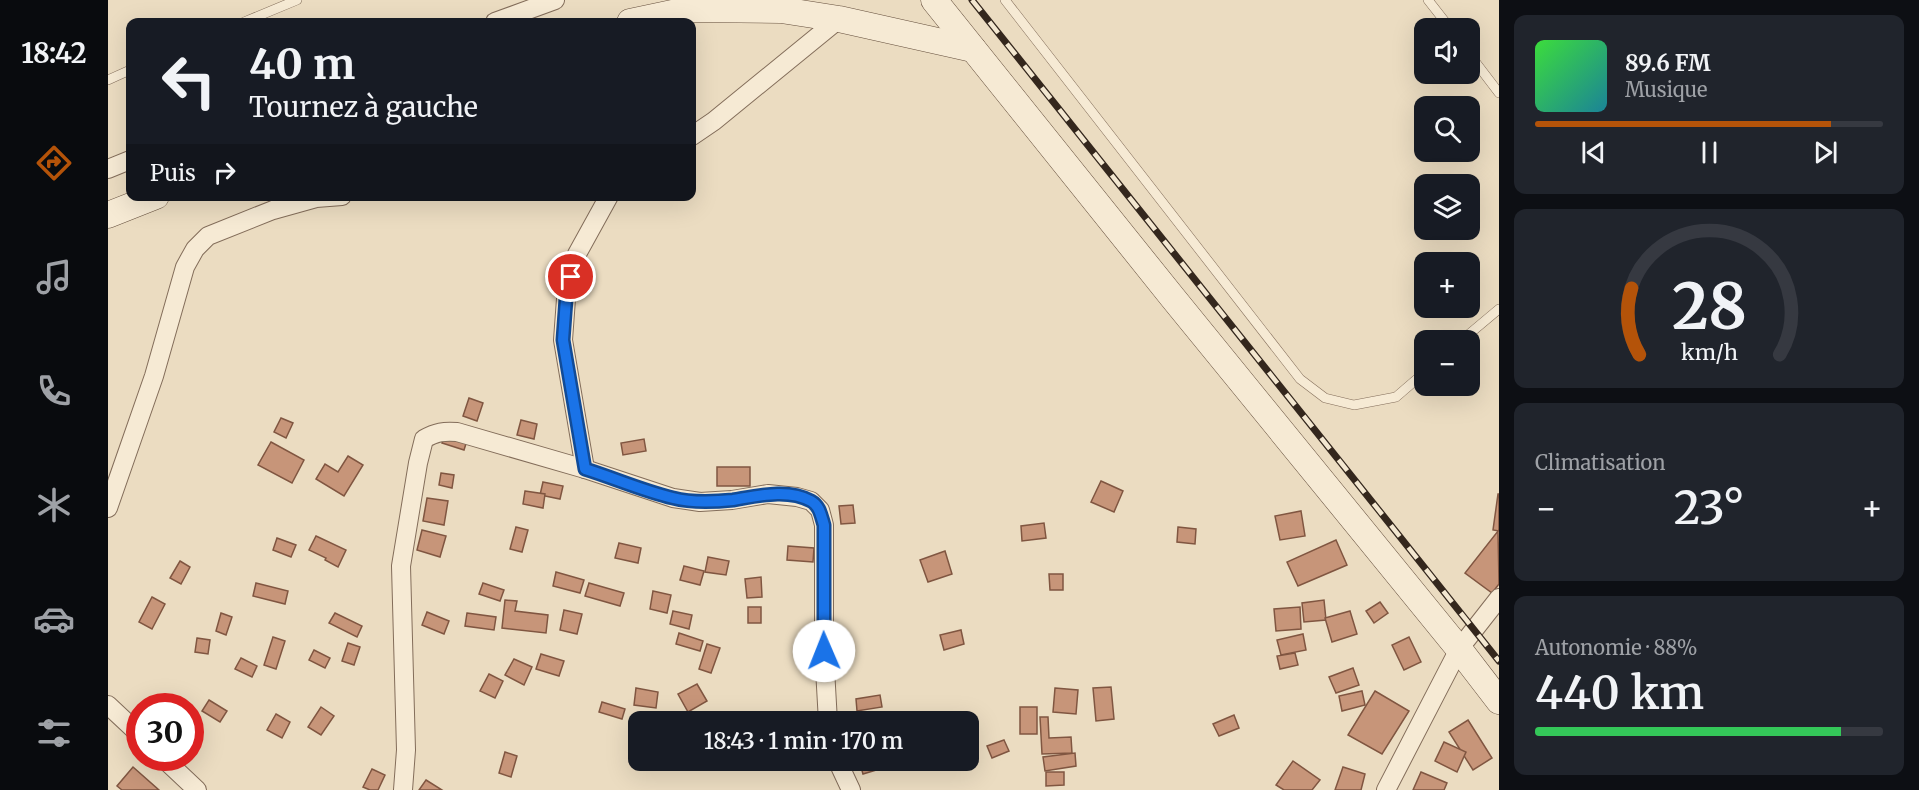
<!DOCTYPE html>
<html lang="fr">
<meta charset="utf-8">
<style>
:root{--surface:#171b24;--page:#20242c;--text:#f1f3f6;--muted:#9ea1a6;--line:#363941;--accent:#b45309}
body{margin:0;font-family:Merriweather,serif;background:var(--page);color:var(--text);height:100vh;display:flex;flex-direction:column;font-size:22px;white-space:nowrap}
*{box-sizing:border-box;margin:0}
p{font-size:20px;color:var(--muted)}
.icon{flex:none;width:33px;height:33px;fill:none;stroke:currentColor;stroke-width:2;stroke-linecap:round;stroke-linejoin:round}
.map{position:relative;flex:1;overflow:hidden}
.panel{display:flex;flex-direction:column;gap:15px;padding:15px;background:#0d0f14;width:420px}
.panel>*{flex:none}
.top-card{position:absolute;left:18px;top:18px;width:570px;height:183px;border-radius:12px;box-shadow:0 6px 24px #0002;background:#171b24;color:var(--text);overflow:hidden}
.tools{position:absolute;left:1306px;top:18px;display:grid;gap:12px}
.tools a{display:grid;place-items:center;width:66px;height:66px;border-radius:12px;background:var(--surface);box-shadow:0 6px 24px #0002;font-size:30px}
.speed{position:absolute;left:18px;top:693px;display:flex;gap:12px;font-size:30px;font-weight:700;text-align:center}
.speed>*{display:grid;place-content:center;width:78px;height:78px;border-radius:50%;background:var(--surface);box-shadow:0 6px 24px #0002;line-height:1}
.speed .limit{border:9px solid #d22;background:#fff;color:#111}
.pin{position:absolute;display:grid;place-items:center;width:51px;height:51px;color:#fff;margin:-26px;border:3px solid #fff;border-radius:50%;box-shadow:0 2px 6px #0007}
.me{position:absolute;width:66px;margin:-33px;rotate:359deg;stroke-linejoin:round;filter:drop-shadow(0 0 4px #0008)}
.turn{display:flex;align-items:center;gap:21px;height:126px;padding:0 24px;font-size:27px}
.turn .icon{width:78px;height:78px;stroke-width:2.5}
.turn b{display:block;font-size:42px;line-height:51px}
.then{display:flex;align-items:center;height:57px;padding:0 24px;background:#0003;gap:12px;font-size:22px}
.big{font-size:45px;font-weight:600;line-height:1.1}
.panel .card{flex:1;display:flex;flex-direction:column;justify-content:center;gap:9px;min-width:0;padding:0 21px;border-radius:12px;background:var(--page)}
.panel .dial{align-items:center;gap:0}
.dial svg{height:156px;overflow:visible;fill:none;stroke:var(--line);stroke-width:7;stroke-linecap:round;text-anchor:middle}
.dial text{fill:var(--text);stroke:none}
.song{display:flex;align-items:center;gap:18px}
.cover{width:72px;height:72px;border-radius:9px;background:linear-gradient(135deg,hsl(120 70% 55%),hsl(190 70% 35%))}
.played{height:6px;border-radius:3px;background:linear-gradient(90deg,var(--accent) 85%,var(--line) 85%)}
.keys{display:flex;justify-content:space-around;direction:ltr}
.heat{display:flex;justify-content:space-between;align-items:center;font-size:33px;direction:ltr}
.charge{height:9px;border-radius:4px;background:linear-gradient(90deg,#34c759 88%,var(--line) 0)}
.trip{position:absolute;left:520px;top:711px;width:351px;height:60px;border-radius:12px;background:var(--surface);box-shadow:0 6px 24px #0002;font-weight:600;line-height:60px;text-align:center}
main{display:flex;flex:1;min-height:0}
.tab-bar{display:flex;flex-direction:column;width:108px;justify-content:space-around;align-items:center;background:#090b0e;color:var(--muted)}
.tab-bar .icon{width:42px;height:42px}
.tab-bar .on{color:var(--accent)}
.tab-bar b{font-size:27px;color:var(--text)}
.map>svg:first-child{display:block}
</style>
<main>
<nav class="tab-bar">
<b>18:42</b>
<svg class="icon on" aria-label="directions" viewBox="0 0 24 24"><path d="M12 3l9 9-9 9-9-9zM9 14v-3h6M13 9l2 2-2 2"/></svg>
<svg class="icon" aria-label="music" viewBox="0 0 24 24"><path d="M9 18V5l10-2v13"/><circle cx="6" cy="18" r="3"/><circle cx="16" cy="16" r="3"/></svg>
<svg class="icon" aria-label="phone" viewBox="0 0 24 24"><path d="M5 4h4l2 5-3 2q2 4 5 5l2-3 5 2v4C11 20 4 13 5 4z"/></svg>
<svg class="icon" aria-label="climate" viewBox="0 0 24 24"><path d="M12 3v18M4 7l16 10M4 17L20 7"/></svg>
<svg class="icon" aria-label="car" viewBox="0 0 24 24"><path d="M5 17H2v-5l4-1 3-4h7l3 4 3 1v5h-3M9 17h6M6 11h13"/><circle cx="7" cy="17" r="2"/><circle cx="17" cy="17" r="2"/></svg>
<svg class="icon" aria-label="filters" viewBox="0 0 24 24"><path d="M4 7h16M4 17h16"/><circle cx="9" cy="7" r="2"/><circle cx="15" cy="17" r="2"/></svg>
</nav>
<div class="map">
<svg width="1391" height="790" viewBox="0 0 1391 790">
<rect width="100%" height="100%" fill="#ebdcc1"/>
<g fill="#c79579" stroke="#805641" stroke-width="1.5">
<path d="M361,398L375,403L369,421L355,416Z"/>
<path d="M173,418L185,423L178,438L166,432Z"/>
<path d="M413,420L429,424L426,439L409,435Z"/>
<path d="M339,427L361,434L356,450L334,443Z"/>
<path d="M536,439L538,451L515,455L513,443Z"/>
<path d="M163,442L196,460L184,483L150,465Z"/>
<path d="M240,456L255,465L236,496L208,479L217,464L230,472Z"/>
<rect x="609" y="467" width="33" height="19"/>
<path d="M333,473L346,475L344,488L331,485Z"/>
<path d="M993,481L1015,491L1006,512L983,502Z"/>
<path d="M435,482L455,486L452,499L432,495Z"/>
<path d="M417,491L437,494L435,508L415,504Z"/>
<path d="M1390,494H1391V531L1385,530Z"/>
<path d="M319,498L340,501L336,525L315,521Z"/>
<path d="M745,505L747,523L733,524L731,506Z"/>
<path d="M1193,511L1197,536L1172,540L1167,516Z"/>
<path d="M936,523L938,538L914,541L913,526Z"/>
<path d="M408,527L420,530L414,552L402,549Z"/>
<path d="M1070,527L1088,529L1087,544L1069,542Z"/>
<path d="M314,530L338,536L332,557L309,550Z"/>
<path d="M1390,531L1391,584L1384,593L1357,573Z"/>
<path d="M208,536L238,550L230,567L217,560L218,558L201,550Z"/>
<path d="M169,538L188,545L183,557L165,550Z"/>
<path d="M1228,540L1239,565L1190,586L1179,562Z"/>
<path d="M511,543L533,548L530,563L507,558Z"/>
<path d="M680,546L706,548L705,562L679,560Z"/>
<path d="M837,551L844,574L820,582L812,560Z"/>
<path d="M600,557L621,561L618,575L597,572Z"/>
<path d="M72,561L82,567L73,584L62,578Z"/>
<path d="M576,566L596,571L592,585L572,580Z"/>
<path d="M448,572L476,580L472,593L445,586Z"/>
<path d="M941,574H955V590H942Z"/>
<path d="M653,577L654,597L639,598L637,579Z"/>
<path d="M148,583L180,591L177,604L145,596Z"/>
<path d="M375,583L396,590L392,601L371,594Z"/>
<path d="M481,583L516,593L512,606L477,596Z"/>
<path d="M545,591L563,595L559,613L542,609Z"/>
<path d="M44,597L57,604L44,629L31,622Z"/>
<path d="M397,600L409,601L407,611L440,615L438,633L394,628Z"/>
<path d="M1216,600L1218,620L1196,622L1194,603Z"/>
<path d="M1272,602L1280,613L1266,623L1258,611Z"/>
<rect x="640" y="607" width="13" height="16"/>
<path d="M1192,607L1193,629L1168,631L1166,609Z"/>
<path d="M456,610L474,614L469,634L452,630Z"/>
<path d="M565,611L584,615L581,629L562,624Z"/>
<path d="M1242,611L1249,634L1224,642L1217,618Z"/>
<path d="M319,612L341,621L336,634L314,625Z"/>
<path d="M113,613L124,617L118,635L108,631Z"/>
<path d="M227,613L254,626L249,637L221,623Z"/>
<path d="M359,613L388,617L386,630L357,626Z"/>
<path d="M853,630L856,644L836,650L832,635Z"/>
<path d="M571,633L595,641L592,651L568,644Z"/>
<path d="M1195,634L1198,650L1173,655L1169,640Z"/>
<path d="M165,637L177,641L168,669L156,665Z"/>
<path d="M1301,637L1313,662L1296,670L1284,645Z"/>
<path d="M89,638L102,640L100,654L87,652Z"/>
<path d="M240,643L252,647L246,665L234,661Z"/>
<path d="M599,644L612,648L603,673L591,669Z"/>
<path d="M206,650L222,658L217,668L201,660Z"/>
<path d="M1187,653L1190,665L1172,669L1169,656Z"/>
<path d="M433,654L456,661L451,676L428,669Z"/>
<path d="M133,658L149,666L144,677L127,669Z"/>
<path d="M406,659L424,667L416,685L397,675Z"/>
<path d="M1245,668L1251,685L1228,693L1221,677Z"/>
<path d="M381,674L395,681L387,698L372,691Z"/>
<path d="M589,684L599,701L580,712L570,694Z"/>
<path d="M1003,687L1006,719L988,721L985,688Z"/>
<path d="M528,688L550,692L548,708L526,705Z"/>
<path d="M947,688L970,690L968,714L945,712Z"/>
<path d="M1254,691L1257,705L1234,711L1231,696Z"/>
<path d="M1267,691L1301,711L1274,754L1240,735Z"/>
<path d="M772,695L774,707L749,711L748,699Z"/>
<path d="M101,700L119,711L112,722L94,711Z"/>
<path d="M494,702L517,709L514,719L491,712Z"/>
<path d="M213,707L226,716L213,735L200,727Z"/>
<rect x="912" y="707" width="17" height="27"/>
<path d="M611,713L614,722H599L598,719Z"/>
<path d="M168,714L182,722L174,738L159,730Z"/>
<path d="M1126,715L1131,728L1111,736L1105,724Z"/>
<path d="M932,717H940L941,738L963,737L964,753L934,754Z"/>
<path d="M1360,720L1384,758L1365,770L1341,732Z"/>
<path d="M896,740L901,751L884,758L879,746Z"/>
<path d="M1336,742L1358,752L1349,772L1327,761Z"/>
<path d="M397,752L409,756L403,777L391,773Z"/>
<path d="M967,753L968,766L937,771L935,757Z"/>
<path d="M751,760H773L775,768L755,774Z"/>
<path d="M1185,761L1212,780L1204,790H1176L1168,785Z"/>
<path d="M25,767L51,790H14L9,786Z"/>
<path d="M1235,767L1257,774L1253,790H1227Z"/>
<path d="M264,769L277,775L270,790H262L255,787Z"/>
<path d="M938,772H956V785L938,786Z"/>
<path d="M1313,772L1339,783L1336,790H1305Z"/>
<path d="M318,780L334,790H311Z"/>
</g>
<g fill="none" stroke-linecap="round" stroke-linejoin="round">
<g stroke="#836d5a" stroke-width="10">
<g id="lane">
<path d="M897,0L1192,379L1217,398L1246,405L1288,397L1317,372"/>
<path d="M1320,0L1342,28"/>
<path d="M136,22L189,0"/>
<path d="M1362,55L1391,93"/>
<path d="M0,80L22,70"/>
<path d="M1354,340L1391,309"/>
</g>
</g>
<g stroke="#836d5a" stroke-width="20">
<g id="street">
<path d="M387,22L447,0"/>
<path d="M584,136L606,121L731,19"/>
<path d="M0,169L22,160"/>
<path d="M477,469L455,340L458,299L469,254L501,196"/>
<path d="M0,508L46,376L77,267L87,249L100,236L165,210L208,198L234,196"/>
<path d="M0,705L32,735"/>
<path d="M55,758L89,790"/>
<path d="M729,760L743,790"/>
<path d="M295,790L298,750L293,566L310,463L316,439C328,432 336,431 349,432L477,469L565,498L592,502L624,500L660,494L689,497L703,501L712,510L716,525V651L720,722"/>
<path d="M1278,790L1351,649L1391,598"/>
</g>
</g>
<g stroke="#654f3d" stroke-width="27">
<g id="secondary">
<path d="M826,0L1065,298L1351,649L1391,701"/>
<path d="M522,22L583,9L673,10L731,19L865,49"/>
<path d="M0,215L48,196"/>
</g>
</g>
<use href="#lane" stroke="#f6ead4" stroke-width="9"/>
<use href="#street" stroke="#f6ead4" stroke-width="18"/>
<use href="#secondary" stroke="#f6ead4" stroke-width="26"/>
<g stroke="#34271d" stroke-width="7">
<path id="rail" d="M864,0L1391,661"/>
</g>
<use href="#rail" stroke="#f3e7d0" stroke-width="4.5" stroke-dasharray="14" stroke-linecap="butt"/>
</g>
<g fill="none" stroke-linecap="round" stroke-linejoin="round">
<g stroke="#114b97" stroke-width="15">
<path id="route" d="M463,277L458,299L455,340L477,469C506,478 535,491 565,498C584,503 605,502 625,500C649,496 680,488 703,501C712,506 713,516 716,525V651"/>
</g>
<use href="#route" stroke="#1a73e8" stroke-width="10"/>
</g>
</svg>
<div class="tools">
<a><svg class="icon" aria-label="sound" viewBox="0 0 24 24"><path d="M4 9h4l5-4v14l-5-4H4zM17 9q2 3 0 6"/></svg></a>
<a><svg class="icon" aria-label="search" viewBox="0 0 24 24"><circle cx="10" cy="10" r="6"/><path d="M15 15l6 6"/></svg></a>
<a><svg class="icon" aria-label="layers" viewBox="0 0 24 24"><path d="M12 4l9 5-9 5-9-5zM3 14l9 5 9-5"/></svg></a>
<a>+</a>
<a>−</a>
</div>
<div class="speed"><div class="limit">30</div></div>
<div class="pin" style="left:463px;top:277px;background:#d93025"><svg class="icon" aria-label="arrive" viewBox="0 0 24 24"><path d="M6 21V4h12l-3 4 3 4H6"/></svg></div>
<svg class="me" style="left:716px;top:651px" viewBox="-20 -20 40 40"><circle r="19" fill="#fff"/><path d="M0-13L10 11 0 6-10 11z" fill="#1a73e8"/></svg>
<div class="trip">18:43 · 1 min · 170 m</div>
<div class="top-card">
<div class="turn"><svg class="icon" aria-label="left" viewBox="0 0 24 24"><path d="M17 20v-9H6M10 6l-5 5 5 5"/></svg><div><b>40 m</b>Tournez à gauche</div></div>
<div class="then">Puis<svg class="icon" aria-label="right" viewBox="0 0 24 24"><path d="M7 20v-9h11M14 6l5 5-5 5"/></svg></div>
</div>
</div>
<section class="panel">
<div class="card">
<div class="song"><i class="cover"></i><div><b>89.6 FM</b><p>Musique</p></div></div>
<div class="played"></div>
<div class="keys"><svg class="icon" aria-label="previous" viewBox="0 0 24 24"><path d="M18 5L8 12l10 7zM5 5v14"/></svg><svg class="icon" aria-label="pause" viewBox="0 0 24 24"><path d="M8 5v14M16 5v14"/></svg><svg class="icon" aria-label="next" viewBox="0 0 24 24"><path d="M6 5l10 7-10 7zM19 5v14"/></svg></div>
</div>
<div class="card dial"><svg viewBox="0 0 100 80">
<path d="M14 69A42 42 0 1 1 86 69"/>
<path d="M14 69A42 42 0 0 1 10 35" stroke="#b45309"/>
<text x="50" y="56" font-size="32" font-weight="700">28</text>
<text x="50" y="72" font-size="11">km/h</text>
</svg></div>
<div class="card"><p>Climatisation</p>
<div class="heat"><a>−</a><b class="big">23°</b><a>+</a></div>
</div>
<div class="card"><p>Autonomie · 88%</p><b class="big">440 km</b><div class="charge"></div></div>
</section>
</main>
